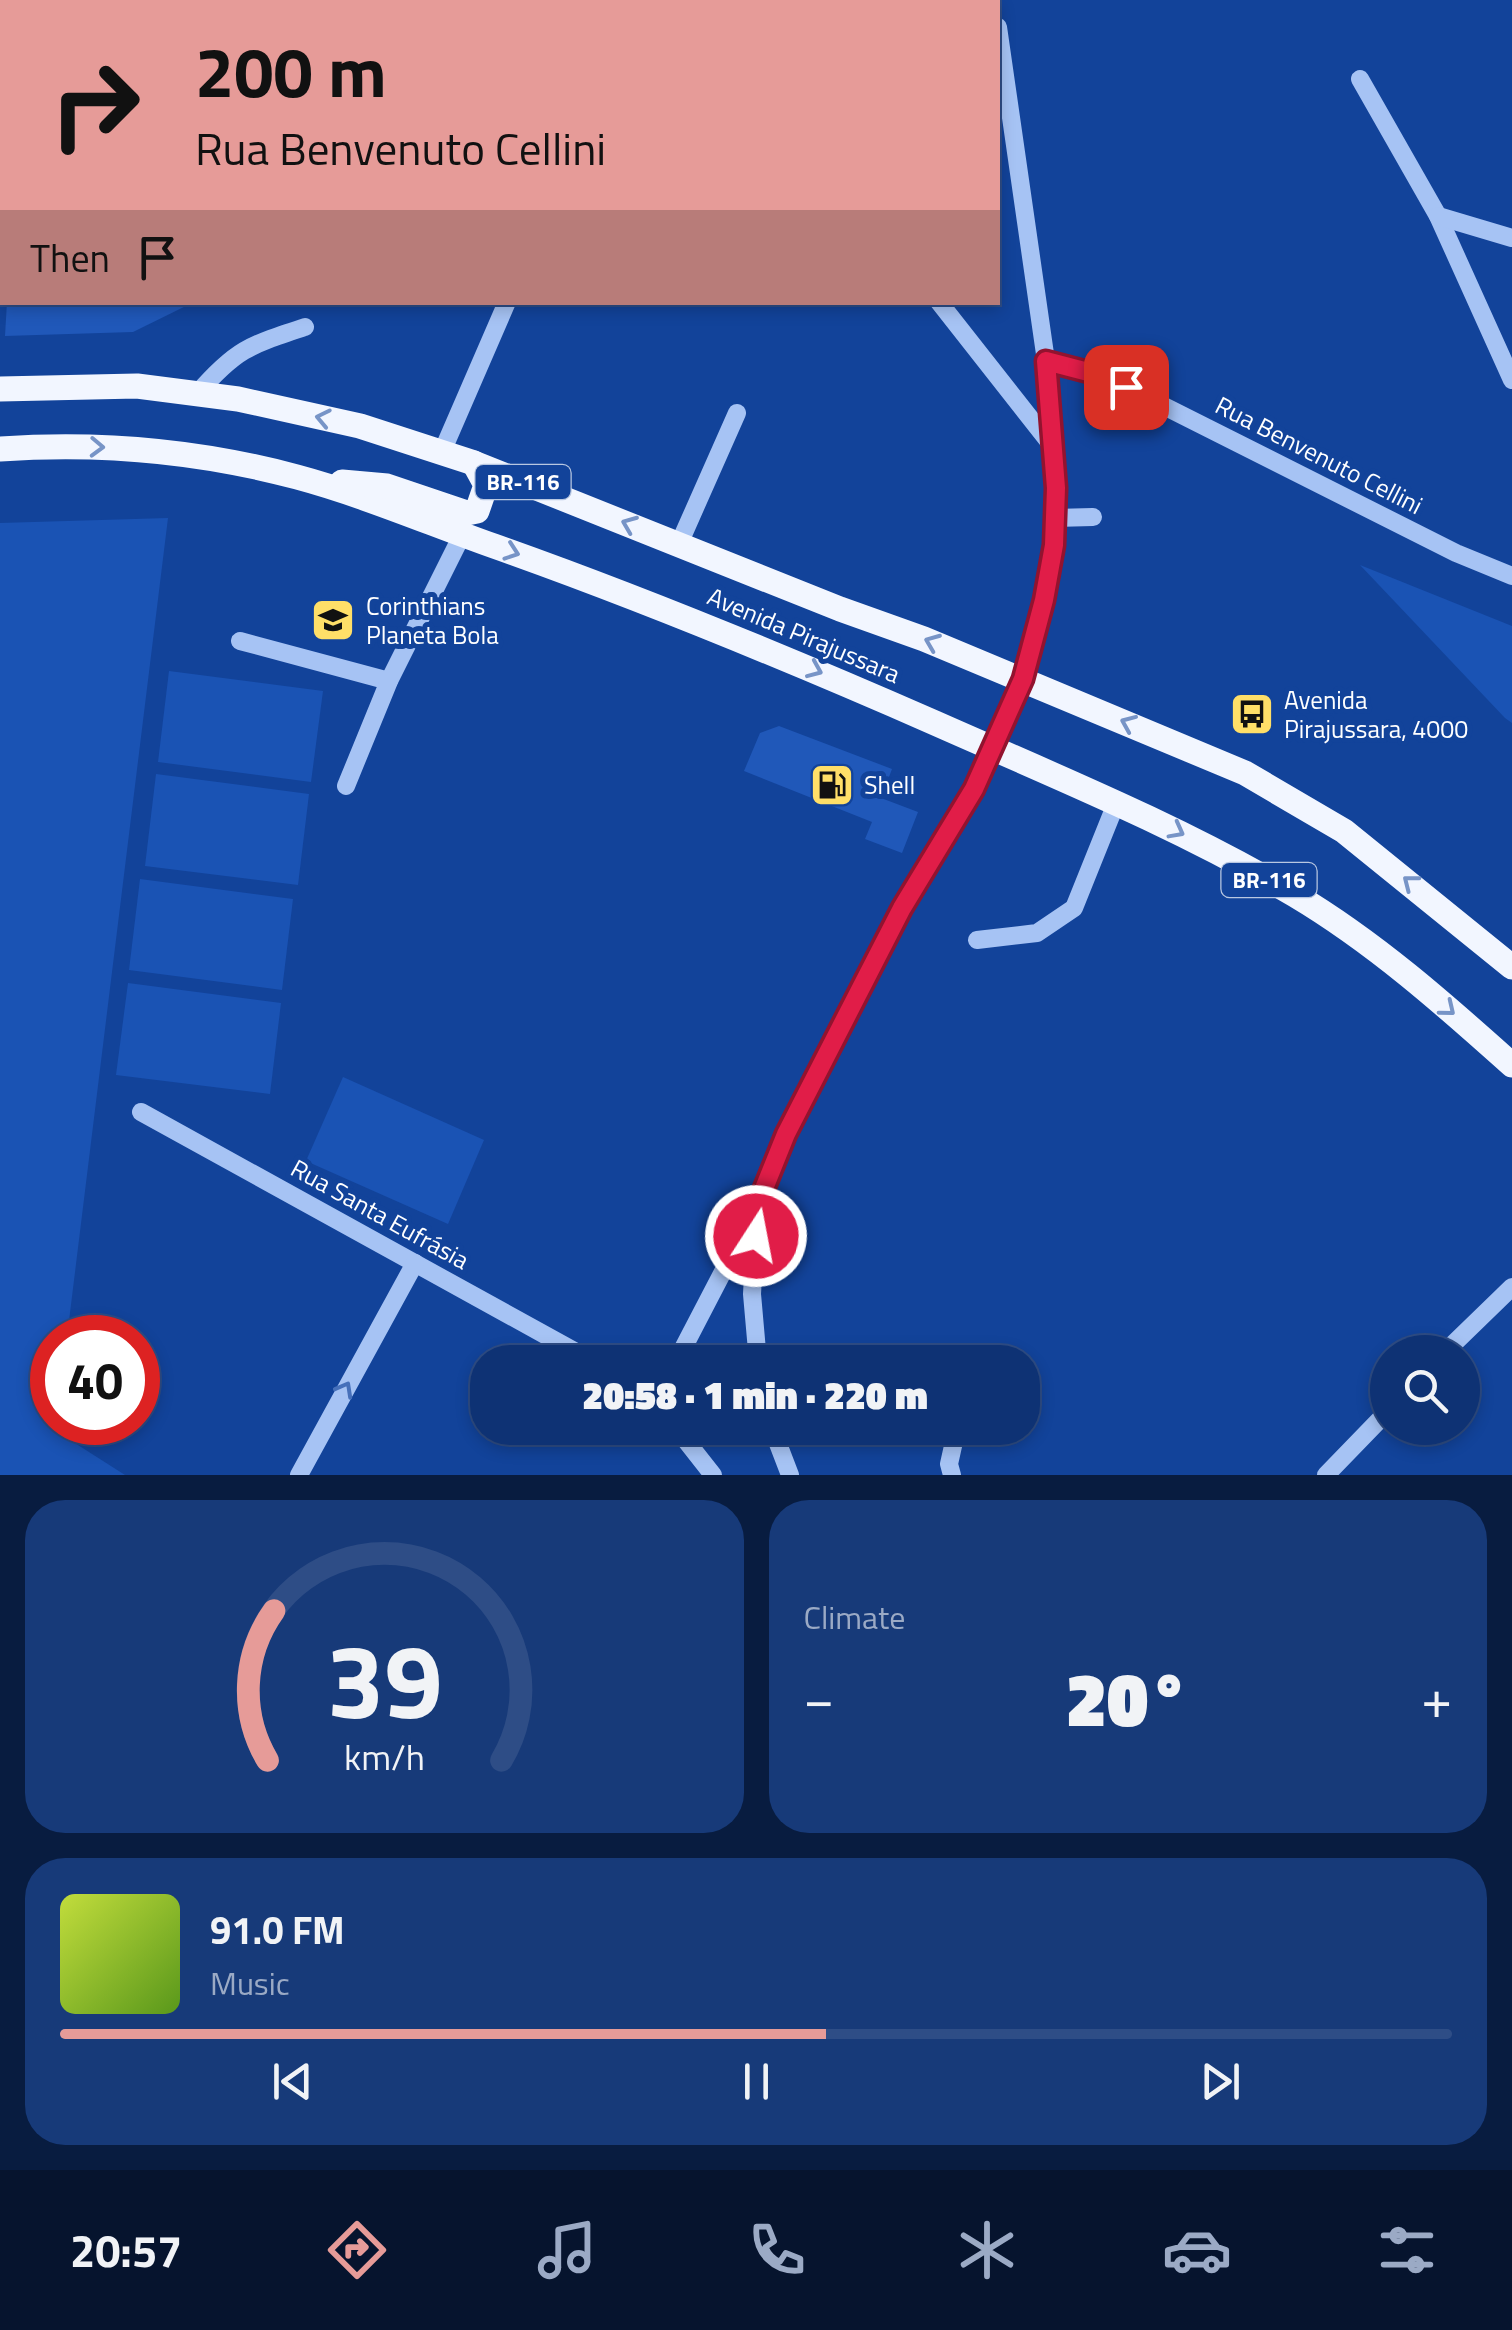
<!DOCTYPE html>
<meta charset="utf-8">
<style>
:root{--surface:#0e3274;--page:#173a79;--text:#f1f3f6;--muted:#9baac5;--line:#2e4d86;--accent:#e69b98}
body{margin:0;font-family:"Titillium Web",sans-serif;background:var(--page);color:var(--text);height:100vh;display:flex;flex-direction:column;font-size:38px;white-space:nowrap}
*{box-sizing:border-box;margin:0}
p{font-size:32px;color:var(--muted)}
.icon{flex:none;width:55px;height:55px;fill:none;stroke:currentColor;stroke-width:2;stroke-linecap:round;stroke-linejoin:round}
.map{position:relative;height:1475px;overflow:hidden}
.side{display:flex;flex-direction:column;gap:25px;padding:25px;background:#081c40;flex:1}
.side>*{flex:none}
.hud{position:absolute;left:0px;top:0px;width:1000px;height:305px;box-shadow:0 5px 15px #0003,0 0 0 2px var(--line);background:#e69b98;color:#111;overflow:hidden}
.buttons{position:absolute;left:1370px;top:1335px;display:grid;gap:20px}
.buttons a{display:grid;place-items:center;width:110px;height:110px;border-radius:50%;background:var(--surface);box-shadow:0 5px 15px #0003,0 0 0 2px var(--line);font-size:50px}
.speed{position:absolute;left:30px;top:1315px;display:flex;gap:20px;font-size:50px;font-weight:700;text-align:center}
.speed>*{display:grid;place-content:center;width:130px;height:130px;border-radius:50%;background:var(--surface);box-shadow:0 5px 15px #0003,0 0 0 2px var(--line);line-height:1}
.speed .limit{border:15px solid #d22;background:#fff;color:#111}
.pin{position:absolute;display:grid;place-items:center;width:85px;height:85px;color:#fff;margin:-42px;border-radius:20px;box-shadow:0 5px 15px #0006}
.me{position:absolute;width:110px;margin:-55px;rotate:11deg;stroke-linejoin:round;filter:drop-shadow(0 0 8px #0008)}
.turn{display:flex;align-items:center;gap:35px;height:210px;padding:0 30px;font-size:45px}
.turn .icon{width:130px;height:130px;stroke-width:2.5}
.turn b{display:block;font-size:70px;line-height:85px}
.then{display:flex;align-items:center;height:95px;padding:0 30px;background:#0003;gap:20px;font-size:38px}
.big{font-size:75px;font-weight:800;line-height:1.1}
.side .card{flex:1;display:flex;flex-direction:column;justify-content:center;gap:15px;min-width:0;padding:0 35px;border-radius:40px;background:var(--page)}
.side .dial{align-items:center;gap:0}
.dial svg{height:260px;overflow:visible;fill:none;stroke:var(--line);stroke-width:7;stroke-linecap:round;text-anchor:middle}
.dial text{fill:var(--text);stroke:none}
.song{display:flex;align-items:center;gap:30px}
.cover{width:120px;height:120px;border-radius:15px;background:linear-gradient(135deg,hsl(70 70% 55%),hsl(90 70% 35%))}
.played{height:10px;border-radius:5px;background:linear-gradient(90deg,var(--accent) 55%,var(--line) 55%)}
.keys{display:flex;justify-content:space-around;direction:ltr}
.heat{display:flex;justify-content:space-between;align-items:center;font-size:55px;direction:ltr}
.side .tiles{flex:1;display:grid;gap:25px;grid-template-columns:1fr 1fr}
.card:last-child{grid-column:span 2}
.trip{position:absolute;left:470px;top:1345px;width:570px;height:100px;border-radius:40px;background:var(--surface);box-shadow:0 5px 15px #0003,0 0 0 2px var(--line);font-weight:800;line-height:100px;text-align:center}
.tab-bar{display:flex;height:160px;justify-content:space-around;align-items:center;background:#06142e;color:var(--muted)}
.tab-bar .icon{width:70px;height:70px}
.tab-bar .on{color:var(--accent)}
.tab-bar b{font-size:45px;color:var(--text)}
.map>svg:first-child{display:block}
</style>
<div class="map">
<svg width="1512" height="1475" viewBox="0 0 1512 1475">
<rect width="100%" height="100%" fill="#12439a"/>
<g fill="#1a53b4">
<path d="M168,518L67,1337L52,1338V1422L57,1423L56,1431L125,1475H0V523Z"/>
<path d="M1360,565L1512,626V723L1505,718Z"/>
<path d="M169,671L323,691L311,782L158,762Z"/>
<path d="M156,774L309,794L298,885L145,866Z"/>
<path d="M140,879L293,899L282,990L129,970Z"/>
<path d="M128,983L281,1003L270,1094L116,1075Z"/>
<path d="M343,1077L484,1140L448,1224L306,1161Z"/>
</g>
<g fill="#2058b9">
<path d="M7,302H194L133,332L5,336Z"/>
<path d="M779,726L892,769L881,798L918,812L902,853L865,839L872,822L744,771L760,733Z"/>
</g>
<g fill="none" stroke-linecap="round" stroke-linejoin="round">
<g stroke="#a6c3f4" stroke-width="18">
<path d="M704,0L706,2"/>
<path d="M987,0L988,2"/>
<path d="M470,2L474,0"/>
<path d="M1360,79L1438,216L1512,380"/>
<path d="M1438,216L1512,238"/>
<path d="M0,247L2,246"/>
<path d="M939,302L1053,447"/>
<path d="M1046,361L1092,373L1126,387L1456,553L1512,576"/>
<path d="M197,394C236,349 250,345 305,327"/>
<path d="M442,452L507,302"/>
<path d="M1054,518L1093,517"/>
<path d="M679,544L737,413"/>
<path d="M240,641L389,681"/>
<path d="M346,786L389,681L462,535"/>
<path d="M977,940L1037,933L1074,908L1117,801"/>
<path d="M141,1112L594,1362"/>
<path d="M1445,1352L1512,1287"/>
<path d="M676,1362L754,1212"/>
<path d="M758,1362L752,1294L757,1206L786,1134L902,908L974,789L1023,679L1044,601L1054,545L1056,488L1046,361L998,27"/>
<path d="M676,1428L713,1475"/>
<path d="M772,1428L790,1475"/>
<path d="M299,1475L415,1263"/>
<path d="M952,1475L949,1464L957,1428"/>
<path d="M1326,1475L1388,1411"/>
</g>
<g stroke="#f2f6ff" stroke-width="25">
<path d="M0,389L137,386L238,399L360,426L474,463L840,609L924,639L1245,773L1344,831L1512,967"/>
<path d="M0,449C100,442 200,451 297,477C364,495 429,523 494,546C644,599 789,659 935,723C1057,777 1180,827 1295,895C1374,942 1444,1004 1512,1065"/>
<path d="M342,482L387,486L467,513L477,511L486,485L474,463"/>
</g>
</g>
<defs><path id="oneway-chevron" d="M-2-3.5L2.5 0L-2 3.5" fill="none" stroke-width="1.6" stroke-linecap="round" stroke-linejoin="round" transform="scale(2.5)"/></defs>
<g stroke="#7794c7">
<use href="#oneway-chevron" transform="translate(323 418) rotate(-168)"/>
<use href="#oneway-chevron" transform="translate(97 447) rotate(2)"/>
<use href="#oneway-chevron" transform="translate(629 524) rotate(-158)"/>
<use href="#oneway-chevron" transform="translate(512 552) rotate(19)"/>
<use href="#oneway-chevron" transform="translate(932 642) rotate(-158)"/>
<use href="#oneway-chevron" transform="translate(815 670) rotate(23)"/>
<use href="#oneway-chevron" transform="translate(1128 723) rotate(-157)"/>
<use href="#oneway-chevron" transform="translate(1177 831) rotate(28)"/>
<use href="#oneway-chevron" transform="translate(1410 882) rotate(-142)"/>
<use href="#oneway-chevron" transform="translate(1448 1009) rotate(39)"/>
</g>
<use stroke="#4670ba" href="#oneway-chevron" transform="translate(345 1389) rotate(-61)"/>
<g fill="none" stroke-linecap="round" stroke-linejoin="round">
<g stroke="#92132f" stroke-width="25">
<path id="route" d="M756,1236L757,1206L786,1134L902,908L974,789L1023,679L1044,600L1054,545L1056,488L1046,361L1092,373L1126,387"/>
</g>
<use href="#route" stroke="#e11d48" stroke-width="18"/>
</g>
<defs>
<g id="school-square" transform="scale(2.25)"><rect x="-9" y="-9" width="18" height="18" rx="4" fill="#ffdf68" stroke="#12439a"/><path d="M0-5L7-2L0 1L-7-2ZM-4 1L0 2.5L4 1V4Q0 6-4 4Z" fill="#111"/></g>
<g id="bus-square" transform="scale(2.25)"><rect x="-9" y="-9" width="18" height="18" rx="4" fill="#ffdf68" stroke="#12439a"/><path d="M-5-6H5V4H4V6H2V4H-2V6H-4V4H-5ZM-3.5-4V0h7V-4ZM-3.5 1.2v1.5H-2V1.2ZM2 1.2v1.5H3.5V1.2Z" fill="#111"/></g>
<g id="fuel-square" transform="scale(2.25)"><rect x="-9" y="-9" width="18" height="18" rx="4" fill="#ffdf68" stroke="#12439a"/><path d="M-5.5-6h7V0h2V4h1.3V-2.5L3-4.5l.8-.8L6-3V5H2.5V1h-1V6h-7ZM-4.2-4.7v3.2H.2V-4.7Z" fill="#111"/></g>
</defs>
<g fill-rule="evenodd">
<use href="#school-square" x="333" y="620"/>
<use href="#bus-square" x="1252" y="714"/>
<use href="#fuel-square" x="832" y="785"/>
</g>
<g text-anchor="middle" stroke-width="10" stroke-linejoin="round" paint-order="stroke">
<g fill="#12439a" stroke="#b8c7e1" stroke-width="2.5">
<rect x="475.5" y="465" width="95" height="34" rx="8"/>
<rect x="1221.5" y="863" width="95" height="34" rx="8"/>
</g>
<g font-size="22" font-weight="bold" fill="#fff">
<text x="523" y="490">BR-116</text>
<text x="1269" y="888">BR-116</text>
</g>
<g font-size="25" fill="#fff" stroke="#12439a">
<text transform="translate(1319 455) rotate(27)" y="9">Rua Benvenuto Cellini</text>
<text transform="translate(804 635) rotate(23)" y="9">Avenida Pirajussara</text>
<text transform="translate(380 1214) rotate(29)" y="9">Rua Santa Eufrásia</text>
</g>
<g font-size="25" fill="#fff" stroke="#12439a" text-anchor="start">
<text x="366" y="615">Corinthians<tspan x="366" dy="29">Planeta Bola</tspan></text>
<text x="1284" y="709">Avenida<tspan x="1284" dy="29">Pirajussara, 4000</tspan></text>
<text x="864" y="794">Shell</text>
</g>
</g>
</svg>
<div class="buttons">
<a><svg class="icon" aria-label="search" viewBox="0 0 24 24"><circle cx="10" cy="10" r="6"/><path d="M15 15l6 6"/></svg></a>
</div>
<div class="speed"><div class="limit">40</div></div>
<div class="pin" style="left:1126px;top:387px;background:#d93025"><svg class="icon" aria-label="arrive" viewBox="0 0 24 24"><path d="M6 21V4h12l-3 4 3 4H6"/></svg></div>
<svg class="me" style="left:756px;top:1236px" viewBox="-20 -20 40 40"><circle r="17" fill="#e11d48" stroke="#fff" stroke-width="3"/><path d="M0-11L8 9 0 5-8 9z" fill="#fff"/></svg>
<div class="trip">20:58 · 1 min · 220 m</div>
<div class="hud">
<div class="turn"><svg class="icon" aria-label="right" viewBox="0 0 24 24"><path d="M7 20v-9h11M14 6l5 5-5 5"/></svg><div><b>200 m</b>Rua Benvenuto Cellini</div></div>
<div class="then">Then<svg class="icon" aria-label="arrive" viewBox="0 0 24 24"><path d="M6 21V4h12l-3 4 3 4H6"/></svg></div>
</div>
</div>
<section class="side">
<div class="tiles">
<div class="card dial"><svg viewBox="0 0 100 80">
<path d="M14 69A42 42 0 1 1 86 69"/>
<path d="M14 69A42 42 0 0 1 16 23" stroke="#e69b98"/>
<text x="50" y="56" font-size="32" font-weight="700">39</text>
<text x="50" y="72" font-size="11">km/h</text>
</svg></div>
<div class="card"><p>Climate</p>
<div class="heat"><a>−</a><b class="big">20°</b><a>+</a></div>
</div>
<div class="card">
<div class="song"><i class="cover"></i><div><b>91.0 FM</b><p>Music</p></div></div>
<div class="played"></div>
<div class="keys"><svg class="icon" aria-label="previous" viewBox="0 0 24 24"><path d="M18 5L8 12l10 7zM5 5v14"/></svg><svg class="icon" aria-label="pause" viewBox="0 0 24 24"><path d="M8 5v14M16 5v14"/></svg><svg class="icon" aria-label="next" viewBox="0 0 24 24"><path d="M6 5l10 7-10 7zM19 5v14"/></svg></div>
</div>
</div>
</section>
<nav class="tab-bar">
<b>20:57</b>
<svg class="icon on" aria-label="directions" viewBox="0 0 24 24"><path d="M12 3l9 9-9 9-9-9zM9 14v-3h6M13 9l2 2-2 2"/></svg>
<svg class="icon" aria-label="music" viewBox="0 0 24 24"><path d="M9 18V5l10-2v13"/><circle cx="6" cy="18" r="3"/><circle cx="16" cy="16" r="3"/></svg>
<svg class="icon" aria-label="phone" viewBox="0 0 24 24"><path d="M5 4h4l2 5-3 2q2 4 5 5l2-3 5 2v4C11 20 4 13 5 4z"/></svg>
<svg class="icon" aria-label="climate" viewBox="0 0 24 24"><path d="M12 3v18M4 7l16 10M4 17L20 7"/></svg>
<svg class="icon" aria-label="car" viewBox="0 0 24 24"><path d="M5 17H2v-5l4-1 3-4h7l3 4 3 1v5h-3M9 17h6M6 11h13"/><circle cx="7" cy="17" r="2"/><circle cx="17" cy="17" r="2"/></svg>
<svg class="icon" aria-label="filters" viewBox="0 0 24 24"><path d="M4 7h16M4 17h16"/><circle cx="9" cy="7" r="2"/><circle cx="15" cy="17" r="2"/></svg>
</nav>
